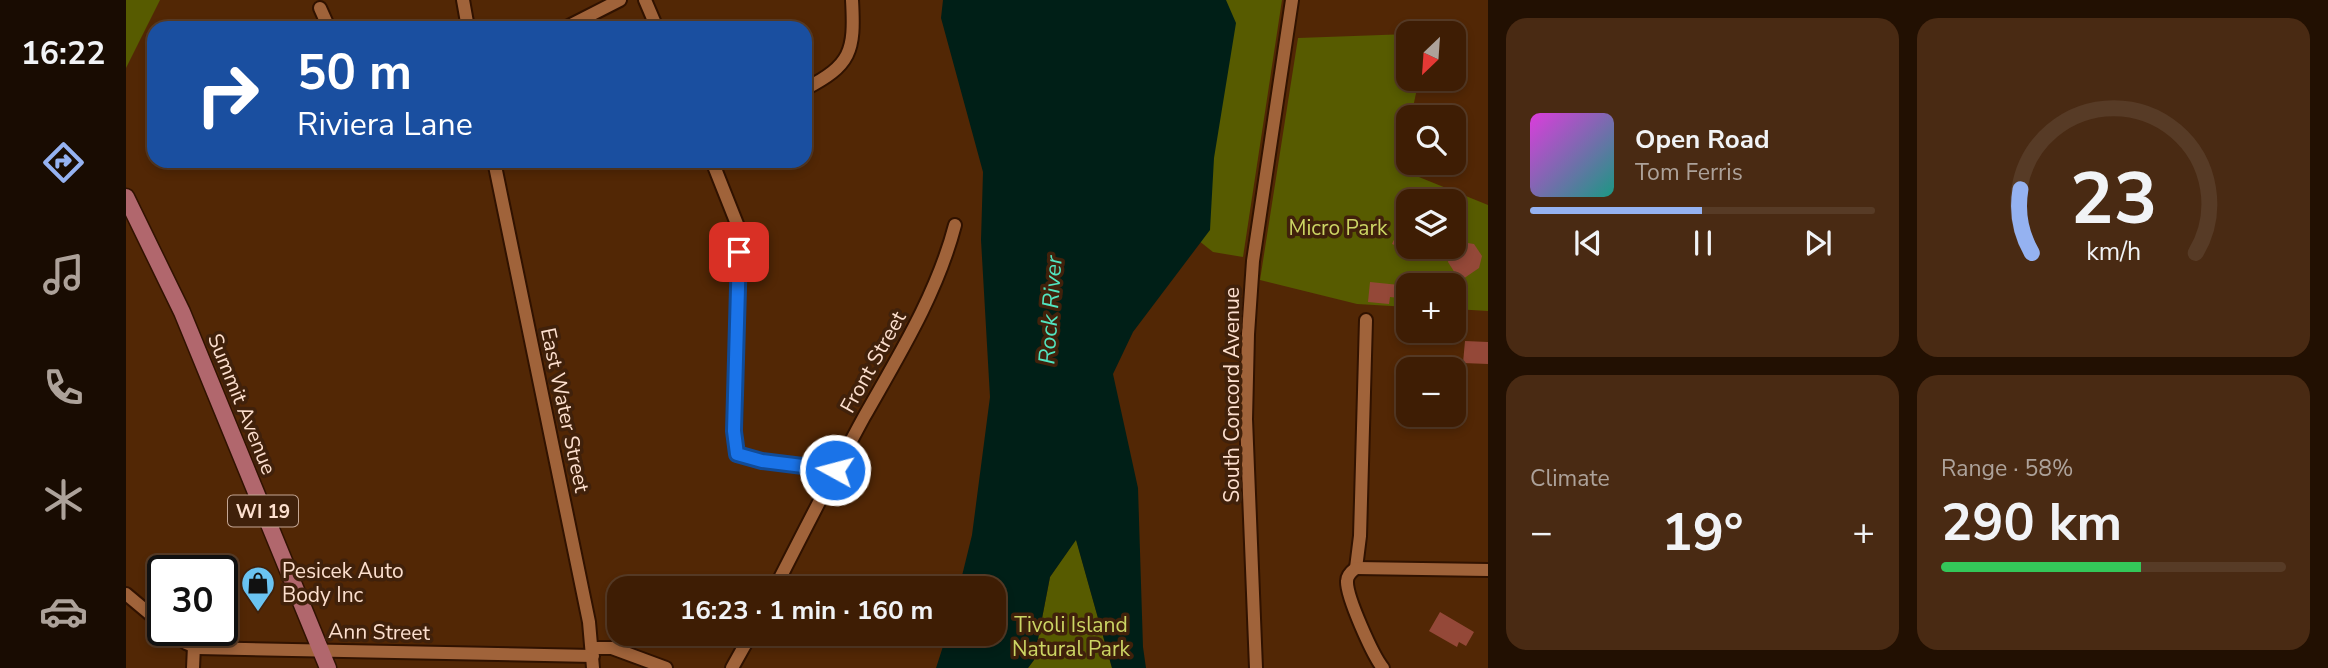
<!DOCTYPE html>
<meta charset="utf-8">
<style>
:root{--surface:#3e1d04;--page:#492a13;--text:#f1f3f6;--muted:#ada29a;--line:#573b26;--accent:#95b2f1}
body{margin:0;font-family:"Nunito Sans",sans-serif;background:var(--page);color:var(--text);height:100vh;display:flex;flex-direction:column;font-size:26px;white-space:nowrap}
*{box-sizing:border-box;margin:0}
p{font-size:23px;color:var(--muted)}
.icon{flex:none;width:38px;height:38px;fill:none;stroke:currentColor;stroke-width:2;stroke-linecap:round;stroke-linejoin:round}
.map{position:relative;flex:1;overflow:hidden}
.panel{display:flex;flex-direction:column;gap:18px;padding:18px;background:#221002;width:840px}
.panel>*{flex:none}
.guide{position:absolute;left:21px;top:21px;width:665px;height:147px;border-radius:21px;box-shadow:0 4px 10px #0003,0 0 0 2px var(--line);background:#1a4fa0;color:#fff;overflow:hidden}
.needle{width:46px;rotate:205deg}
.buttons{position:absolute;left:1270px;top:21px;display:grid;gap:14px}
.buttons a{display:grid;place-items:center;width:70px;height:70px;border-radius:14px;background:var(--surface);box-shadow:0 4px 10px #0003,0 0 0 2px var(--line);font-size:35px}
.speed{position:absolute;left:21px;top:555px;display:flex;gap:14px;font-size:35px;font-weight:700;text-align:center}
.speed>*{display:grid;place-content:center;width:91px;height:91px;border-radius:50%;background:var(--surface);box-shadow:0 4px 10px #0003,0 0 0 2px var(--line);line-height:1}
.speed .limit{border:4px solid #111;border-radius:10px;background:#fff;color:#111}
.pin{position:absolute;display:grid;place-items:center;width:60px;height:60px;color:#fff;margin:-30px;border-radius:14px;box-shadow:0 4px 10px #0006}
.me{position:absolute;width:77px;margin:-38px;rotate:277deg;stroke-linejoin:round;filter:drop-shadow(0 0 5px #0008)}
.turn{display:flex;align-items:center;gap:24px;height:147px;padding:0 35px;font-size:32px}
.turn .icon{width:91px;height:91px;stroke-width:2.5}
.turn b{display:block;font-size:49px;line-height:60px}
.big{font-size:52px;font-weight:700;line-height:1.1}
.panel .tile{flex:1;display:flex;flex-direction:column;justify-content:center;gap:10px;min-width:0;padding:0 24px;border-radius:21px;background:var(--page)}
.panel .dial{align-items:center;gap:0}
.dial svg{height:182px;overflow:visible;fill:none;stroke:var(--line);stroke-width:7;stroke-linecap:round;text-anchor:middle}
.dial text{fill:var(--text);stroke:none}
.song{display:flex;align-items:center;gap:21px}
.cover{width:84px;height:84px;border-radius:10px;background:linear-gradient(135deg,hsl(300 70% 55%),hsl(170 70% 35%))}
.played{height:7px;border-radius:4px;background:linear-gradient(90deg,var(--accent) 50%,var(--line) 50%)}
.keys{display:flex;justify-content:space-around;direction:ltr}
.heat{display:flex;justify-content:space-between;align-items:center;font-size:38px;direction:ltr}
.charge{height:10px;border-radius:5px;background:linear-gradient(90deg,#34c759 58%,var(--line) 0)}
.panel .tiles{flex:1;display:grid;gap:18px;grid-template-columns:repeat(2,1fr)}
.trip{position:absolute;left:481px;top:576px;width:399px;height:70px;border-radius:21px;background:var(--surface);box-shadow:0 4px 10px #0003,0 0 0 2px var(--line);font-weight:700;line-height:70px;text-align:center}
main{display:flex;flex:1;min-height:0}
.tabs{display:flex;flex-direction:column;width:126px;justify-content:space-around;align-items:center;background:#190c02;color:var(--muted)}
.tabs .icon{width:49px;height:49px}
.tabs .selected{color:var(--accent)}
.tabs b{font-size:32px;color:var(--text)}
.map>svg:first-child{display:block}
</style>
<main>
<nav class="tabs">
<b>16:22</b>
<svg class="icon selected" aria-label="directions" viewBox="0 0 24 24"><path d="M12 3l9 9-9 9-9-9zM9 14v-3h6M13 9l2 2-2 2"/></svg>
<svg class="icon" aria-label="music" viewBox="0 0 24 24"><path d="M9 18V5l10-2v13"/><circle cx="6" cy="18" r="3"/><circle cx="16" cy="16" r="3"/></svg>
<svg class="icon" aria-label="phone" viewBox="0 0 24 24"><path d="M5 4h4l2 5-3 2q2 4 5 5l2-3 5 2v4C11 20 4 13 5 4z"/></svg>
<svg class="icon" aria-label="climate" viewBox="0 0 24 24"><path d="M12 3v18M4 7l16 10M4 17L20 7"/></svg>
<svg class="icon" aria-label="car" viewBox="0 0 24 24"><path d="M5 17H2v-5l4-1 3-4h7l3 4 3 1v5h-3M9 17h6M6 11h13"/><circle cx="7" cy="17" r="2"/><circle cx="17" cy="17" r="2"/></svg>
</nav>
<div class="map">
<svg width="1362" height="668" viewBox="0 0 1362 668">
<rect width="100%" height="100%" fill="#522705"/>
<g fill="#575b00" fill-rule="evenodd">
<path d="M0,0H34L0,68Z"/>
<path d="M1054,0H1156L1117,257L1087,252L1063,233Z"/>
<path d="M1283,34V79H1293L1285,117H1283L1281,143L1283,163H1285L1288,175L1362,205V311L1328,309V285H1283V307L1231,304L1134,280L1172,38ZM1283,201H1328V247H1283Z"/>
<path d="M950,539L986,668H902L908,660L924,577Z"/>
</g>
<path fill="#001f17" d="M817,0H1100L1110,23L1088,158L1084,230L1007,332L987,374L1012,488L1017,647L1020,668H986L950,540L924,577L908,660L902,668H810L821,634H868V588H833L846,535L864,397L855,240L857,172L815,18Z"/>
<g fill="#944838">
<path d="M1273,229L1283,233L1278,249L1266,244Z"/>
<path d="M1335,242L1348,244L1356,256L1353,268L1334,281L1322,262L1324,249Z"/>
<path d="M1244,282L1283,286V299L1264,297L1263,304L1242,302Z"/>
<path d="M1339,341L1362,342V364L1337,363Z"/>
<path d="M1314,612L1348,632L1340,646L1333,642L1331,647L1303,631Z"/>
</g>
<g fill="none" stroke-linecap="round" stroke-linejoin="round">
<g stroke="#301200" stroke-width="16">
<g id="minor">
<path d="M337,0L342,28"/>
<path d="M519,0L531,28"/>
<path d="M194,8L203,28"/>
<path d="M439,28L494,0"/>
<path d="M679,89C725,65 729,52 726,0"/>
<path d="M368,161L463,622L467,668"/>
<path d="M586,161L613,229L609,431L611,454L636,461L709,470"/>
<path d="M1230,568L1234,536L1240,320"/>
<path d="M1230,568L1362,570"/>
<path d="M1230,568C1226,571 1221,575 1221,581C1220,596 1247,656 1257,668"/>
<path d="M649,588C678,531 707,474 738,417C773,355 811,294 829,225"/>
<path d="M0,594L37,625"/>
<path d="M43,630L60,643L72,648L467,656"/>
<path d="M466,648H486L540,668"/>
<path d="M67,668L68,646"/>
<path d="M606,668L625,634"/>
<path d="M1130,668L1120,419L1122,334L1127,261L1166,0"/>
</g>
</g>
<g stroke="#301200" stroke-width="19">
<path id="major" d="M0,197L56,312L202,668"/>
</g>
<use href="#minor" stroke="#a0633a" stroke-width="12"/>
<use href="#major" stroke="#b1676d" stroke-width="16"/>
</g>
<g fill="none" stroke-linecap="round" stroke-linejoin="round">
<g stroke="#114b97" stroke-width="18">
<path id="route" d="M613,252L608,431L611,454L636,461L709,470"/>
</g>
<use href="#route" stroke="#1a73e8" stroke-width="12"/>
</g>
<defs>
<g id="shop-pin" transform="scale(1.75)"><path d="M0 17L-7.5 6A9.5 9.5 0 1 1 7.5 6Z" fill="#6ac3f1" stroke="#40210b"/><path d="M-5-2.5h2.3a2.7 3.5 0 0 1 5.4 0H5L5.5 6h-11ZM-1.5-2.5h3a1.5 2.3 0 0 0-3 0Z" fill="#111"/></g>
</defs>
<g fill-rule="evenodd">
<use href="#shop-pin" x="132" y="583"/>
</g>
<g text-anchor="middle" stroke-width="7" stroke-linejoin="round" paint-order="stroke">
<rect fill="#40210b" stroke="#c4a694" stroke-width="2" x="102" y="495.5" width="70" height="31" rx="5"/>
<g font-size="19" font-weight="bold" fill="#fcdfce">
<text x="137" y="518">WI 19</text>
</g>
<g font-size="21" fill="#ccd564" stroke="#40210b">
<text x="1212" y="235">Micro Park</text>
<text x="945" y="632">Tivoli Island<tspan x="945" dy="24">Natural Park</tspan></text>
</g>
<g font-size="21" fill="#fcdfce" stroke="#40210b">
<text transform="translate(747 362) rotate(-61)" y="7">Front Street</text>
<text transform="translate(1106 395) rotate(-90)" y="7">South Concord Avenue</text>
<text transform="translate(116 404) rotate(68)" y="7">Summit Avenue</text>
<text transform="translate(439 410) rotate(78)" y="7">East Water Street</text>
<text transform="translate(253 632) rotate(1)" y="7">Ann Street</text>
</g>
<g font-size="21" fill="#fcdfce" stroke="#40210b" text-anchor="start">
<text x="156" y="578">Pesicek Auto<tspan x="156" dy="24">Body Inc</tspan></text>
</g>
<g font-size="23" font-style="italic" fill="#51e5c0" stroke="#40210b">
<text transform="translate(924 310) rotate(-86)" y="8">Rock River</text>
</g>
</g>
</svg>
<div class="buttons">
<a><svg class="needle" viewBox="-14 -14 28 28"><path d="M0-13l5 13h-10z" fill="#e53935"/><path d="M0 13l5-13h-10z" fill="#ada29a"/></svg></a>
<a><svg class="icon" aria-label="search" viewBox="0 0 24 24"><circle cx="10" cy="10" r="6"/><path d="M15 15l6 6"/></svg></a>
<a><svg class="icon" aria-label="layers" viewBox="0 0 24 24"><path d="M12 4l9 5-9 5-9-5zM3 14l9 5 9-5"/></svg></a>
<a>+</a>
<a>−</a>
</div>
<div class="speed"><div class="limit">30</div></div>
<div class="pin" style="left:613px;top:252px;background:#d93025"><svg class="icon" aria-label="arrive" viewBox="0 0 24 24"><path d="M6 21V4h12l-3 4 3 4H6"/></svg></div>
<svg class="me" style="left:709px;top:470px" viewBox="-20 -20 40 40"><circle r="17" fill="#1a73e8" stroke="#fff" stroke-width="3"/><path d="M0-11L8 9 0 5-8 9z" fill="#fff"/></svg>
<div class="trip">16:23 · 1 min · 160 m</div>
<div class="guide">
<div class="turn"><svg class="icon" aria-label="right" viewBox="0 0 24 24"><path d="M7 20v-9h11M14 6l5 5-5 5"/></svg><div><b>50 m</b>Riviera Lane</div></div>
</div>
</div>
<section class="panel">
<div class="tiles">
<div class="tile">
<div class="song"><i class="cover"></i><div><b>Open Road</b><p>Tom Ferris</p></div></div>
<div class="played"></div>
<div class="keys"><svg class="icon" aria-label="previous" viewBox="0 0 24 24"><path d="M18 5L8 12l10 7zM5 5v14"/></svg><svg class="icon" aria-label="pause" viewBox="0 0 24 24"><path d="M8 5v14M16 5v14"/></svg><svg class="icon" aria-label="next" viewBox="0 0 24 24"><path d="M6 5l10 7-10 7zM19 5v14"/></svg></div>
</div>
<div class="tile dial"><svg viewBox="0 0 100 80">
<path d="M14 69A42 42 0 1 1 86 69"/>
<path d="M14 69A42 42 0 0 1 9 41" stroke="#95b2f1"/>
<text x="50" y="56" font-size="32" font-weight="700">23</text>
<text x="50" y="72" font-size="11">km/h</text>
</svg></div>
<div class="tile"><p>Climate</p>
<div class="heat"><a>−</a><b class="big">19°</b><a>+</a></div>
</div>
<div class="tile"><p>Range · 58%</p><b class="big">290 km</b><div class="charge"></div></div>
</div>
</section>
</main>
